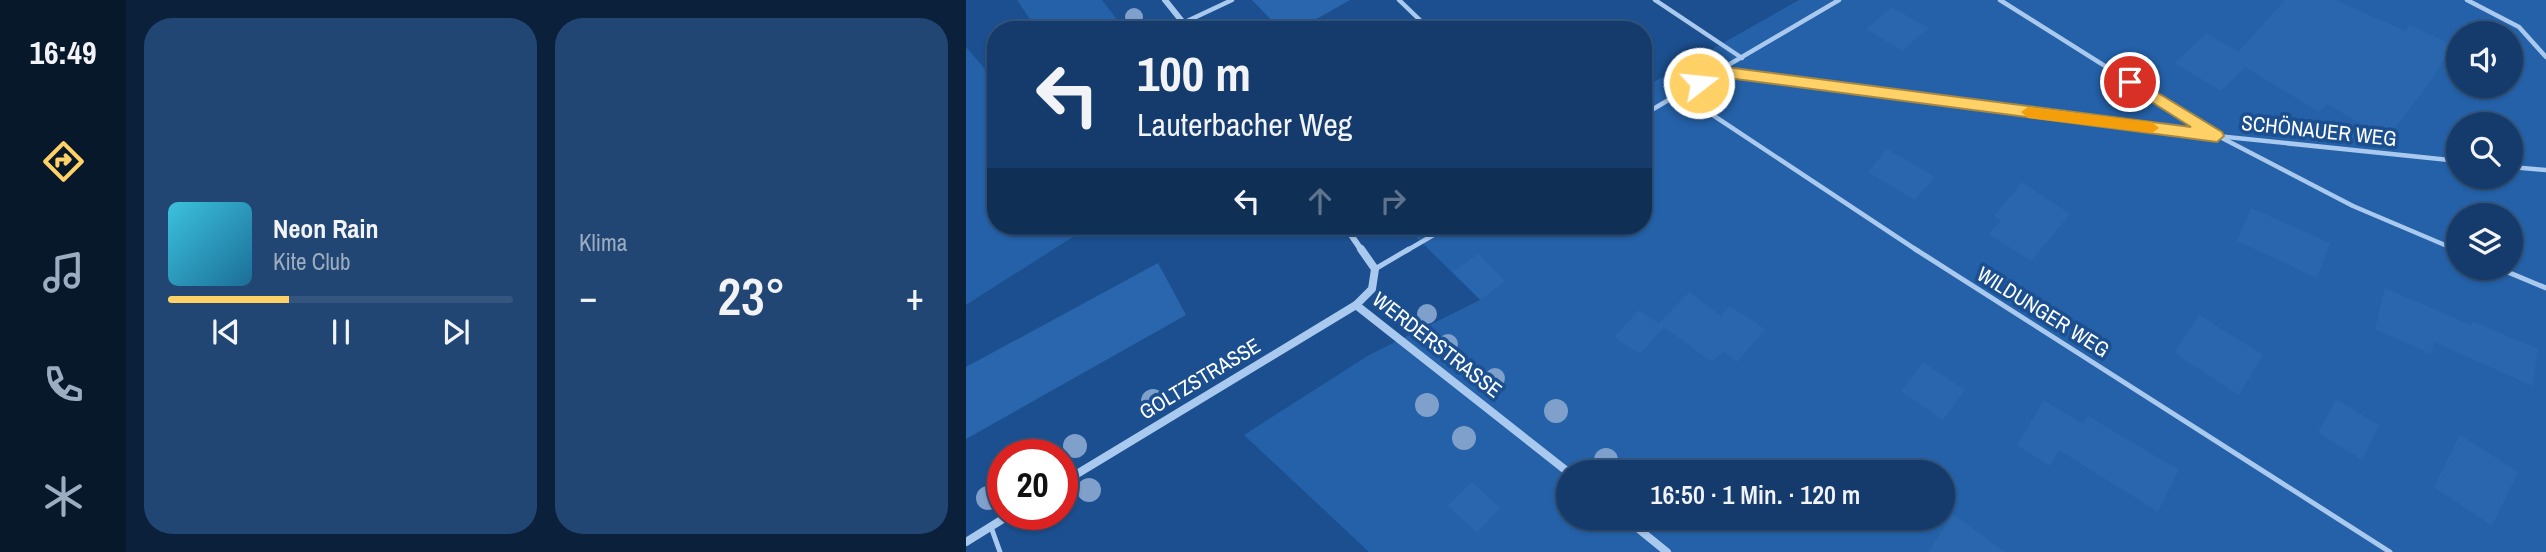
<!DOCTYPE html>
<html lang="de">
<meta charset="utf-8">
<style>
:root{--surface:#143b6b;--page:#214673;--text:#f1f3f6;--muted:#9dadc1;--line:#33557e;--accent:#ffd166}
body{margin:0;font-family:"Archivo Narrow",sans-serif;background:var(--page);color:var(--text);height:100vh;display:flex;flex-direction:column;font-size:26px;white-space:nowrap}
*{box-sizing:border-box;margin:0}
p{font-size:23px;color:var(--muted)}
.icon{flex:none;width:38px;height:38px;fill:none;stroke:currentColor;stroke-width:2;stroke-linecap:round;stroke-linejoin:round}
.map{position:relative;flex:1;overflow:hidden}
.drawer{display:flex;flex-direction:column;gap:18px;padding:18px;background:#0b203b;width:840px}
.drawer>*{flex:none}
.hud{position:absolute;left:21px;top:21px;width:665px;height:214px;border-radius:28px;box-shadow:0 2px 5px #0004,0 0 0 2px var(--line);background:#143b6b;color:var(--text);overflow:hidden}
.tools{position:absolute;left:1480px;top:21px;display:grid;gap:14px}
.tools a{display:grid;place-items:center;width:77px;height:77px;border-radius:50%;background:var(--surface);box-shadow:0 2px 5px #0004,0 0 0 2px var(--line);font-size:35px}
.speed{position:absolute;left:21px;top:439px;display:flex;gap:14px;font-size:35px;font-weight:700;text-align:center}
.speed>*{display:grid;place-content:center;width:91px;height:91px;border-radius:50%;background:var(--surface);box-shadow:0 2px 5px #0004,0 0 0 2px var(--line);line-height:1}
.speed .limit{border:10px solid #d22;background:#fff;color:#111}
.pin{position:absolute;display:grid;place-items:center;width:60px;height:60px;color:#fff;margin:-30px;border:4px solid #fff;border-radius:50%;box-shadow:0 2px 7px #0007}
.me{position:absolute;width:77px;margin:-38px;rotate:74deg;stroke-linejoin:round;filter:drop-shadow(0 0 5px #0008)}
.turn{display:flex;align-items:center;gap:24px;height:147px;padding:0 35px;font-size:32px}
.turn .icon{width:91px;height:91px;stroke-width:2.5}
.turn b{display:block;font-size:49px;line-height:60px}
.lanes{display:flex;align-items:center;height:66px;padding:0 35px;background:#0003;justify-content:center;gap:35px;direction:ltr}
.lanes .off{opacity:.35}
.big{font-size:52px;font-weight:600;line-height:1.1}
.drawer .widget{flex:1;display:flex;flex-direction:column;justify-content:center;gap:10px;min-width:0;padding:0 24px;border-radius:28px;background:var(--page)}
.song{display:flex;align-items:center;gap:21px}
.cover{width:84px;height:84px;border-radius:10px;background:linear-gradient(135deg,hsl(190 70% 55%),hsl(200 70% 35%))}
.played{height:7px;border-radius:4px;background:linear-gradient(90deg,var(--accent) 35%,var(--line) 35%)}
.keys{display:flex;justify-content:space-around;direction:ltr}
.heat{display:flex;justify-content:space-between;align-items:center;font-size:38px;direction:ltr}
.drawer .tiles{flex:1;display:grid;gap:18px;grid-template-columns:repeat(2,1fr)}
.trip{position:absolute;left:590px;top:460px;width:399px;height:70px;border-radius:35px;background:var(--surface);box-shadow:0 2px 5px #0004,0 0 0 2px var(--line);font-weight:600;line-height:70px;text-align:center}
main{display:flex;flex:1;min-height:0}
.tab-bar{display:flex;flex-direction:column;width:126px;justify-content:space-around;align-items:center;background:#08182b;color:var(--muted)}
.tab-bar .icon{width:49px;height:49px}
.tab-bar .selected{color:var(--accent)}
.tab-bar b{font-size:32px;color:var(--text)}
.map>svg:first-child{display:block}
</style>
<main>
<nav class="tab-bar">
<b>16:49</b>
<svg class="icon selected" aria-label="directions" viewBox="0 0 24 24"><path d="M12 3l9 9-9 9-9-9zM9 14v-3h6M13 9l2 2-2 2"/></svg>
<svg class="icon" aria-label="music" viewBox="0 0 24 24"><path d="M9 18V5l10-2v13"/><circle cx="6" cy="18" r="3"/><circle cx="16" cy="16" r="3"/></svg>
<svg class="icon" aria-label="phone" viewBox="0 0 24 24"><path d="M5 4h4l2 5-3 2q2 4 5 5l2-3 5 2v4C11 20 4 13 5 4z"/></svg>
<svg class="icon" aria-label="climate" viewBox="0 0 24 24"><path d="M12 3v18M4 7l16 10M4 17L20 7"/></svg>
</nav>
<section class="drawer">
<div class="tiles">
<div class="widget">
<div class="song"><i class="cover"></i><div><b>Neon Rain</b><p>Kite Club</p></div></div>
<div class="played"></div>
<div class="keys"><svg class="icon" aria-label="previous" viewBox="0 0 24 24"><path d="M18 5L8 12l10 7zM5 5v14"/></svg><svg class="icon" aria-label="pause" viewBox="0 0 24 24"><path d="M8 5v14M16 5v14"/></svg><svg class="icon" aria-label="next" viewBox="0 0 24 24"><path d="M6 5l10 7-10 7zM19 5v14"/></svg></div>
</div>
<div class="widget"><p>Klima</p>
<div class="heat"><a>−</a><b class="big">23°</b><a>+</a></div>
</div>
</div>
</section>
<div class="map">
<svg width="1580" height="552" viewBox="0 0 1580 552">
<rect width="100%" height="100%" fill="#1b4f8f"/>
<g fill="#2461a8" fill-rule="evenodd">
<path d="M51,0H136L159,30H71Z"/>
<path d="M833,0H1580V552H403L278,435L403,355L514,300L439,226H677V88ZM1493,33H1545V86H1493ZM1493,124H1545V177H1493ZM1493,215H1545V268H1493ZM602,472H976V518H602Z"/>
<path d="M0,47L30,82V226H124L0,305Z"/>
</g>
<g fill="#2a66ad">
<path d="M286,0H384L331,30H315Z"/>
<path d="M1319,0H1369L1440,31L1443,25L1486,44L1468,77L1420,139L1361,104L1353,112L1279,67L1255,91L1209,63L1240,33L1272,52Z"/>
<path d="M926,7L962,28L936,51L900,29Z"/>
<path d="M921,149L969,177L949,200L902,172Z"/>
<path d="M1056,182L1104,214L1065,261L1023,234L1035,220L1028,216Z"/>
<path d="M1285,208L1364,243L1351,278L1271,241Z"/>
<path d="M512,254L539,281L515,300L487,272Z"/>
<path d="M192,263L220,315L0,439V367Z"/>
<path d="M1419,288L1505,325L1506,321L1572,349L1566,386L1468,342L1465,354L1409,329Z"/>
<path d="M723,292L755,316L764,306L799,329L771,362L757,351L746,362L698,327L674,354L648,337L673,310L695,325L693,323Z"/>
<path d="M1233,315L1297,355L1273,395L1208,353Z"/>
<path d="M957,362L999,390L977,420L935,391Z"/>
<path d="M1370,399L1413,425L1396,460L1352,433Z"/>
<path d="M1078,400L1117,424L1122,416L1213,470L1192,512L1093,450L1084,466L1051,445Z"/>
<path d="M1494,435L1552,472L1526,526L1468,487Z"/>
<path d="M506,482L534,508L511,533L482,506Z"/>
<path d="M987,514L1039,552H962Z"/>
</g>
<g fill="none" stroke-linecap="round" stroke-linejoin="round">
<g stroke="#a9c9ee" stroke-width="4.5">
<path d="M433,0L457,23"/>
<path d="M689,0L776,58"/>
<path d="M1034,0L1247,134"/>
<path d="M1501,0L1553,27L1580,57"/>
<path d="M217,23L266,0"/>
<path d="M752,71L1251,136L1493,161"/>
<path d="M715,94L952,251"/>
<path d="M677,115L873,0"/>
<path d="M1256,138L1387,206L1493,251"/>
<path d="M1545,167L1580,170"/>
<path d="M440,251L483,226"/>
</g>
<g stroke="#a9c9ee" stroke-width="5">
<path d="M949,249L1424,552"/>
<path d="M1489,249L1493,251"/>
<path d="M1532,268L1580,288"/>
<path d="M409,269L443,249"/>
<path d="M25,527L34,552"/>
</g>
<g stroke="#a9c9ee" stroke-width="6">
<path d="M199,0L223,30"/>
<path d="M379,226L396,251"/>
</g>
<g stroke="#a9c9ee" stroke-width="8">
<path d="M390,305L602,472"/>
<path d="M96,483L390,305L406,289L409,269L395,249"/>
<path d="M659,518L701,552"/>
<path d="M0,542L45,514"/>
</g>
</g>
<g fill="#7ea0ca">
<circle cx="168" cy="17" r="9"/>
<circle cx="461" cy="314" r="10"/>
<circle cx="482" cy="344" r="10"/>
<circle cx="529" cy="378" r="10"/>
<circle cx="187" cy="401" r="12"/>
<circle cx="461" cy="405" r="12"/>
<circle cx="590" cy="411" r="12"/>
<circle cx="498" cy="438" r="12"/>
<circle cx="109" cy="446" r="12"/>
<circle cx="640" cy="460" r="12"/>
<circle cx="123" cy="490" r="12"/>
<circle cx="22" cy="498" r="12"/>
</g>
<path fill="#ffd166" stroke="#a68842" stroke-width="2" d="M752,66L1225,127L1159,85L1157,82L1164,76L1256,132L1258,136L1251,142L754,77L738,86H729V79Z"/>
<path fill="#f59e0b" d="M1062,107L1186,122L1193,128L1186,133L1062,118L1055,112Z"/>
<g text-anchor="middle" stroke-width="7" stroke-linejoin="round" paint-order="stroke">
<g font-size="21" fill="#fff" stroke="#1b4f8f">
<text transform="translate(1353 131) rotate(6)" y="7">SCHÖNAUER WEG</text>
<text transform="translate(1077 312) rotate(32)" y="7">WILDUNGER WEG</text>
<text transform="translate(471 345) rotate(38)" y="7">WERDERSTRASSE</text>
<text transform="translate(234 379) rotate(-31)" y="7">GOLTZSTRASSE</text>
</g>
</g>
</svg>
<div class="tools">
<a><svg class="icon" aria-label="sound" viewBox="0 0 24 24"><path d="M4 9h4l5-4v14l-5-4H4zM17 9q2 3 0 6"/></svg></a>
<a><svg class="icon" aria-label="search" viewBox="0 0 24 24"><circle cx="10" cy="10" r="6"/><path d="M15 15l6 6"/></svg></a>
<a><svg class="icon" aria-label="layers" viewBox="0 0 24 24"><path d="M12 4l9 5-9 5-9-5zM3 14l9 5 9-5"/></svg></a>
</div>
<div class="speed"><div class="limit">20</div></div>
<div class="pin" style="left:1164px;top:82px;background:#d93025"><svg class="icon" aria-label="arrive" viewBox="0 0 24 24"><path d="M6 21V4h12l-3 4 3 4H6"/></svg></div>
<svg class="me" style="left:733px;top:83px" viewBox="-20 -20 40 40"><circle r="17" fill="#ffd166" stroke="#fff" stroke-width="3"/><path d="M0-11L8 9 0 5-8 9z" fill="#fff"/></svg>
<div class="trip">16:50 · 1 Min. · 120 m</div>
<div class="hud">
<div class="turn"><svg class="icon" aria-label="left" viewBox="0 0 24 24"><path d="M17 20v-9H6M10 6l-5 5 5 5"/></svg><div><b>100 m</b>Lauterbacher Weg</div></div>
<div class="lanes"><svg class="icon" aria-label="left" viewBox="0 0 24 24"><path d="M17 20v-9H6M10 6l-5 5 5 5"/></svg><svg class="icon off" aria-label="ahead" viewBox="0 0 24 24"><path d="M12 20V5M6 11l6-6 6 6"/></svg><svg class="icon off" aria-label="right" viewBox="0 0 24 24"><path d="M7 20v-9h11M14 6l5 5-5 5"/></svg></div>
</div>
</div>
</main>
